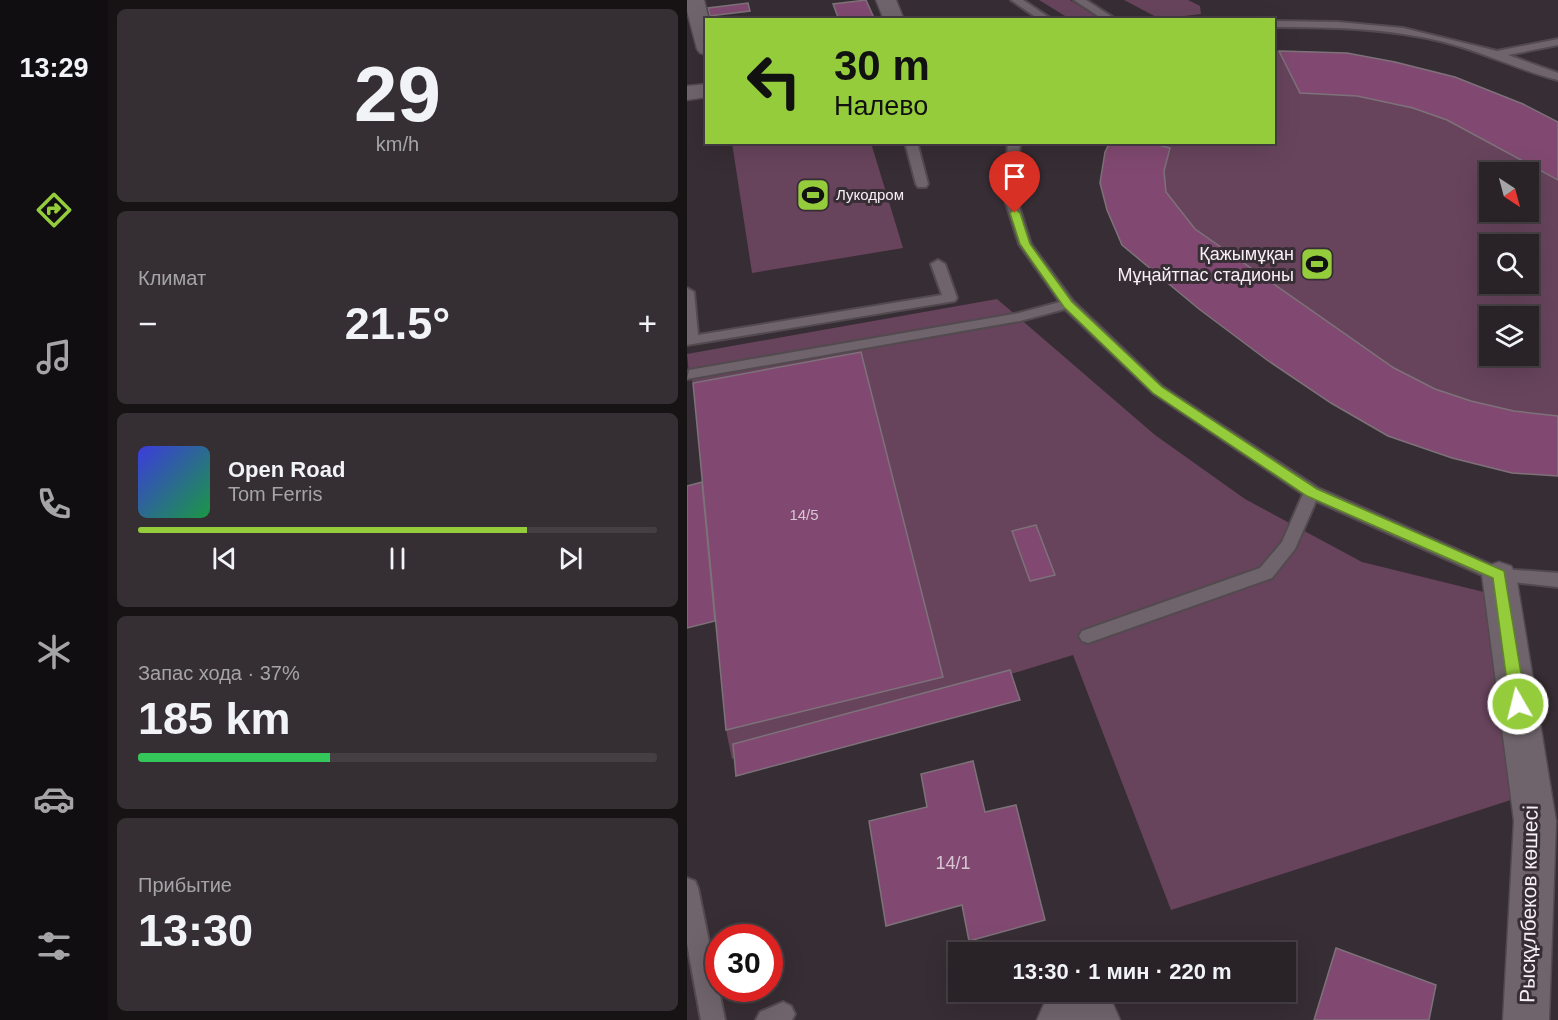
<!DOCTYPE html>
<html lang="ru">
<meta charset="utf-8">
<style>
:root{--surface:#292227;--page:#352f33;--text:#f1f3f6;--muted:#a5a4a7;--line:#453f44;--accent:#94cc3c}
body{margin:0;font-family:Helvetica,sans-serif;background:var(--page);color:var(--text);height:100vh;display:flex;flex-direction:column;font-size:22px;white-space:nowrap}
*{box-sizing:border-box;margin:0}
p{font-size:20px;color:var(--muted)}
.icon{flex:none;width:33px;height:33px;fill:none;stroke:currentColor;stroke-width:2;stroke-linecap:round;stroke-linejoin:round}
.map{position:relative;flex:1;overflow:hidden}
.panel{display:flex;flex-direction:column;gap:9px;padding:9px;background:#171315;width:579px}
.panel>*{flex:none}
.banner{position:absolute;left:18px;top:18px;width:570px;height:126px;border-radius:0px;box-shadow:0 6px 24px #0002,0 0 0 2px var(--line);background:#94cc3c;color:#111;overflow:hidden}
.needle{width:39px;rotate:144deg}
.controls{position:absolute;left:792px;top:162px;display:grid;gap:12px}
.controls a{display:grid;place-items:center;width:60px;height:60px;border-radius:0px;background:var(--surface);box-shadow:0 6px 24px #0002,0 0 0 2px var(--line);font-size:30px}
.speed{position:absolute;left:18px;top:924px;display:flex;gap:12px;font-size:30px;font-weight:700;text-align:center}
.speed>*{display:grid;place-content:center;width:78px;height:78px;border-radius:50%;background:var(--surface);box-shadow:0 6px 24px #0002,0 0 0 2px var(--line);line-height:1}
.speed .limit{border:9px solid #d22;background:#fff;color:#111}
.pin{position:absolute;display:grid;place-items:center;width:51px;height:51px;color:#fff;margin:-62px -26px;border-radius:50% 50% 50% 0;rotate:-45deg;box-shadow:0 0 6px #0007}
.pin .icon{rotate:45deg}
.me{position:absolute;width:66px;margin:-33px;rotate:352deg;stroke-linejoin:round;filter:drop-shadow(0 0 4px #0008)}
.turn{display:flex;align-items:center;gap:21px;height:126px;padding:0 30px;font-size:27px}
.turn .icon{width:78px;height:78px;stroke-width:2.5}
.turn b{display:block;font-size:42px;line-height:51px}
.big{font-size:45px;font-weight:700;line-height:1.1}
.panel .card{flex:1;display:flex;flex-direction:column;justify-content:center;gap:9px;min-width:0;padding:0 21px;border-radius:9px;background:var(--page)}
.panel .dial{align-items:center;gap:0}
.dial b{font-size:78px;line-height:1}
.song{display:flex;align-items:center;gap:18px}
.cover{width:72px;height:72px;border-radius:9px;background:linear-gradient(135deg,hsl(240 70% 55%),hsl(140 70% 35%))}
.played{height:6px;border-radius:3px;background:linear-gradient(90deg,var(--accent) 75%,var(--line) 75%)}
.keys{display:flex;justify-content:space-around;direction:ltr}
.heat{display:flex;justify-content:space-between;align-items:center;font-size:33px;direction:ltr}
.charge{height:9px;border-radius:4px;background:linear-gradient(90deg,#34c759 37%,var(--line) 0)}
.trip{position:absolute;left:261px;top:942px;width:348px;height:60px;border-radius:0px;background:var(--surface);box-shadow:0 6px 24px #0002,0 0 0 2px var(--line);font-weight:700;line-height:60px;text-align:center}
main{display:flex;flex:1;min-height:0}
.tabs{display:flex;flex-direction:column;width:108px;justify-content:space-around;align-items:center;background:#100e10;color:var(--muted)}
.tabs .icon{width:42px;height:42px}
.tabs .active{color:var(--accent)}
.tabs b{font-size:27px;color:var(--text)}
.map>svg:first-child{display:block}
</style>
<main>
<nav class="tabs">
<b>13:29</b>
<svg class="icon active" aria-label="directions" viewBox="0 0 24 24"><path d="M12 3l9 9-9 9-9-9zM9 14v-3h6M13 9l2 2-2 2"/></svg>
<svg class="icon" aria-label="music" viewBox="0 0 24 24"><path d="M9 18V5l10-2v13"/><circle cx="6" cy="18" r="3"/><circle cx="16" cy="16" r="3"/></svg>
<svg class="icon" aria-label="phone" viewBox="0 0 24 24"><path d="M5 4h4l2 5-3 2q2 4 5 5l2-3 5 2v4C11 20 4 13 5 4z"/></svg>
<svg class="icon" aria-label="climate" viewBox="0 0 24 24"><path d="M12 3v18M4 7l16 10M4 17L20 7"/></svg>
<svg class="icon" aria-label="car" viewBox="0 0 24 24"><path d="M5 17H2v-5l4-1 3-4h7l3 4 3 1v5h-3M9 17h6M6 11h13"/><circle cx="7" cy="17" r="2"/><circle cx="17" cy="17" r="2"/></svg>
<svg class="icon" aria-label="filters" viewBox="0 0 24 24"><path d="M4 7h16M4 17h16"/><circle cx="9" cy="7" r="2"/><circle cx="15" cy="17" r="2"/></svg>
</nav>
<section class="panel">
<div class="card dial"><b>29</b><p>km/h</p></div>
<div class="card"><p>Климат</p>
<div class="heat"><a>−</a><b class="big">21.5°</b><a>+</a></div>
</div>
<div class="card">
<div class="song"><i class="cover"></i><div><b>Open Road</b><p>Tom Ferris</p></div></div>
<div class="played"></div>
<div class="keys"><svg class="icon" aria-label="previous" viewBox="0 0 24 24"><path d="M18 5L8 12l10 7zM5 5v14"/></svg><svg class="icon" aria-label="pause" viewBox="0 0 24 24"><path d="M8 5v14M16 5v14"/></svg><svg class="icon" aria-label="next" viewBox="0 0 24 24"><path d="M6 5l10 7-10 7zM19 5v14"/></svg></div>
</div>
<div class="card"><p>Запас хода · 37%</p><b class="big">185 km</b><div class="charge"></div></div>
<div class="card"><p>Прибытие</p><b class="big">13:30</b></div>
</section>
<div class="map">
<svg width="871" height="1020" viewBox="0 0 871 1020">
<rect width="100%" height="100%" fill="#372d34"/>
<g fill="#67445c" fill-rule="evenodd">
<path d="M352,0H383L414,19H383Z"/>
<path d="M437,0H501L513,6L514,14L473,19Z"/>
<path d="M587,51C685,48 784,77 871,122V476L825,473L765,458L512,309L435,245L420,210L413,183L418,152L423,143L586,142ZM802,172H842V212H802ZM802,244H842V284H802ZM802,316H842V356H802Z"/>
<path d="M45,143H184L216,248L65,273Z"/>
<path d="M310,299L468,435L558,499L675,562L805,594L833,797L484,910L386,655L45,759L39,730L6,383L2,375L0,354Z"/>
</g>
<g fill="#814971" stroke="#7d7279" stroke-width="1.5">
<path d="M179,0L187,18L152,20L146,4Z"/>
<path d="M61,3L63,11L23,16L21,8Z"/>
<path d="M592,51L660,53L708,62L768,77L836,104L871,122V180L760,120L726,108L670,96L613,93Z"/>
<path d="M423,142H460L483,148L477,171L479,192L508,229L707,368L748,389L784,401L827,411L871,416V476L825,473L765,458L701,436L644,403L580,360L512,309L435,245L420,210L413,183L418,152Z"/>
<path d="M174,352L256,677L39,730L6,383Z"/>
<path d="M15,482L28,621L0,628V486Z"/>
<path d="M349,525L368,575L343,581L325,531Z"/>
<path d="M323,670L333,700L49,776L46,744Z"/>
<path d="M286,761L298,812L329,805L358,920L282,941L275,905L199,926L182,821L240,807L234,774Z"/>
<path d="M649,948L749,985L742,1020H627Z"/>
</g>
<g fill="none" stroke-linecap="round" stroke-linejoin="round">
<g stroke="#524a4f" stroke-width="4">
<g id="lane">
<path d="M324,0H336L366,20H353Z"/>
<path d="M387,0H399L430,20H417Z"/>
<path d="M586,21L651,22L716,28L810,51L871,39V45L821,55L871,73V80C832,70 796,52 757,42C701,28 643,27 586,27Z"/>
<path d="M218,142H230L241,184L239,187H231L229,184Z"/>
<path d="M321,142H333L329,197L344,244L386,301L476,387L631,488L814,569L871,573V587L806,580L629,501L608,549L585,578L401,643L395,641L392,636L395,631L573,568L595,542L616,494L466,393L378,309L333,321L0,379L2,370L332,313L373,302L332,244L317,197Z"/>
<path d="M251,260L258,264L270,298L268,301L0,345V288L7,292L11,335L255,295L244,264Z"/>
<path d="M0,878L8,881L11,888L38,1020H14L0,944Z"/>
<path d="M96,1002L104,1006L108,1014L105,1020H69L73,1012Z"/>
</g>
</g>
<g stroke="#524a4f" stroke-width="3">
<g id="street">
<path d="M0,0H17L22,20H20V55L13,53L10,49L0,11Z"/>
<path d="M189,0H209L217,20H197Z"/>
<path d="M20,84V97L0,100V86Z"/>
<path d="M812,562L824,566L829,575L869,821L862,1020H816L827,821L795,575L800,566Z"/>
<path d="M373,997H410L426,1004L433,1020H350L357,1004Z"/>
</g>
</g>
<use href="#lane" fill="#6f646b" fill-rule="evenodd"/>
<use href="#street" fill="#6f646b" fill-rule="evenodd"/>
</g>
<path fill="#94cc3c" stroke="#608527" stroke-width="1.5" d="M328,209L333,213L343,244L385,302L475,387L630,489L817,571L839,704L837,709L831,711L823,704L806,578L620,496L466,393L377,307L333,244L323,213Z"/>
<defs>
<g id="stadium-square" transform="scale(1.725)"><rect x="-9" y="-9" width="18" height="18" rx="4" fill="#94cc3c" stroke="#372d34"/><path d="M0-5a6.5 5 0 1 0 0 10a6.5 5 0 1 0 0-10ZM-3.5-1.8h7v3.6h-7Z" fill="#111"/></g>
</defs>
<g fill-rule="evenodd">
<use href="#stadium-square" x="126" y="195"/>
<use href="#stadium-square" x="630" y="264"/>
</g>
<g text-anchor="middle" stroke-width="6" stroke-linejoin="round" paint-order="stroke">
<g font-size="15" fill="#f6f0f4" stroke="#372d34" text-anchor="start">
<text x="149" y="200">Лукодром</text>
</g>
<g font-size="15" fill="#d9c6d3">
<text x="117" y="520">14/5</text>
</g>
<g font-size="18" fill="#f6f0f4" stroke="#372d34" text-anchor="end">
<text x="607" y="260">Қажымұқан<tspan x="607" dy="21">Мұңайтпас стадионы</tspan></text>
</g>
<g font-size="18" fill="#d9c6d3">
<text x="266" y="869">14/1</text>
</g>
<g font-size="21" fill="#f6f0f4" stroke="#372d34">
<text transform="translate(842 904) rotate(-89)" y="7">Рысқұлбеков көшесі</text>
</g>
</g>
</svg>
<div class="controls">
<a><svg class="needle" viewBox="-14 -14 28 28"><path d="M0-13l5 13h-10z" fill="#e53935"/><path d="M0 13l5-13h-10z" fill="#a5a4a7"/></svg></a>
<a><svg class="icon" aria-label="search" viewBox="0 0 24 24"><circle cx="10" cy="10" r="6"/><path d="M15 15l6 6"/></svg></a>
<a><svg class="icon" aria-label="layers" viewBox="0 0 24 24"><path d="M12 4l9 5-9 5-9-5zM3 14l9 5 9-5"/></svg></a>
</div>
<div class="speed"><div class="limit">30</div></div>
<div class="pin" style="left:328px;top:213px;background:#d93025"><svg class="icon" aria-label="arrive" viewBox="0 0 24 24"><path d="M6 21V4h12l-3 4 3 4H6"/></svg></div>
<svg class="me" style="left:831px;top:704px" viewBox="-20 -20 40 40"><circle r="17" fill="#94cc3c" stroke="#fff" stroke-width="3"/><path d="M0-11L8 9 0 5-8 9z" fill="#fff"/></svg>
<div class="trip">13:30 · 1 мин · 220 m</div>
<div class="banner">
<div class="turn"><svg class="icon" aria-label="left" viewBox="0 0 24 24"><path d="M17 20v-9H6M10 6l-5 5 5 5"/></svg><div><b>30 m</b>Налево</div></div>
</div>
</div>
</main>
